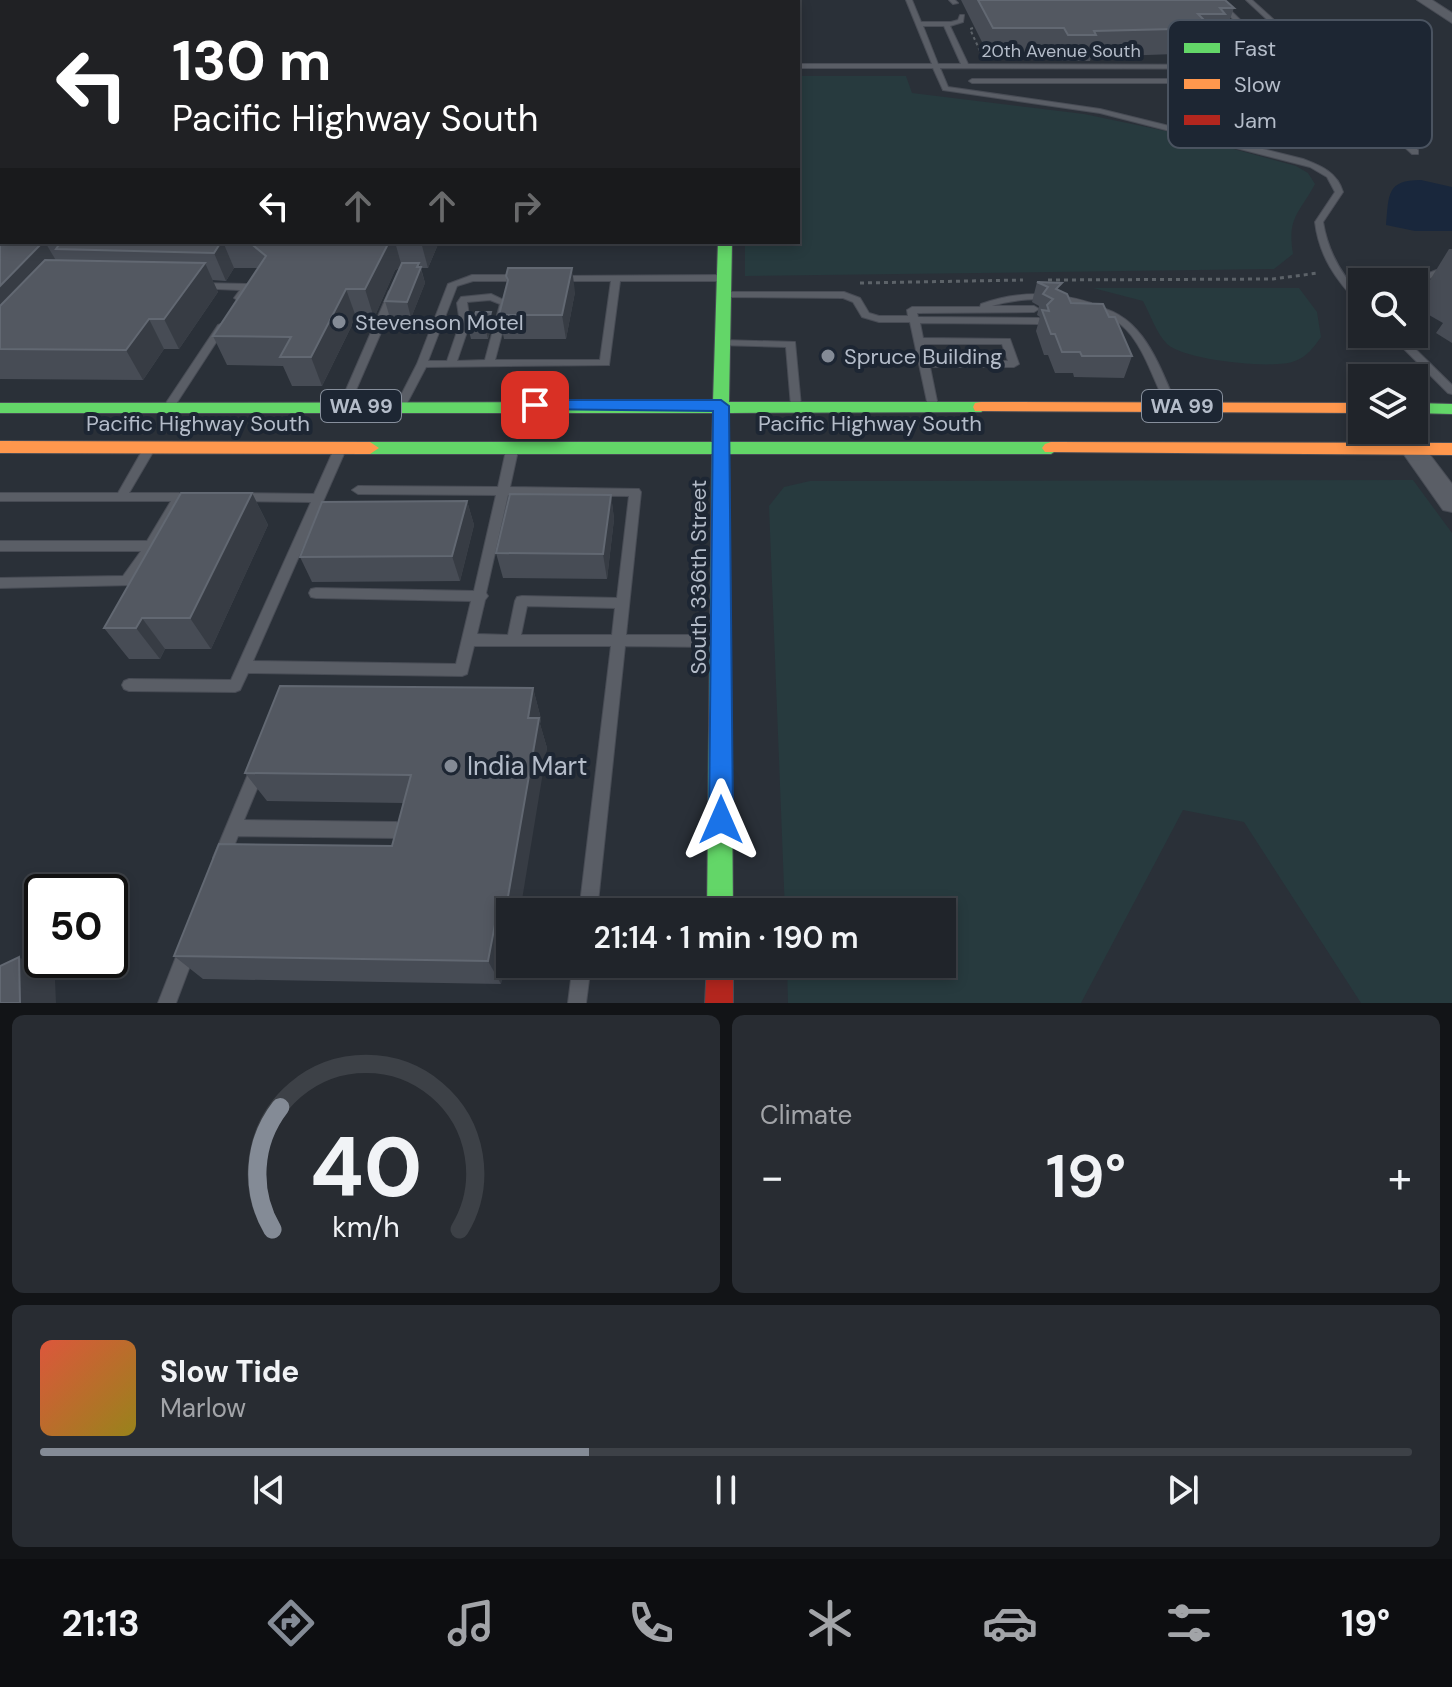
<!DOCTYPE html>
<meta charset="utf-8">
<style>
:root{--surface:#20242a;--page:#282c32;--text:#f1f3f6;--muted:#a2a4a8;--line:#3d4147;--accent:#848b96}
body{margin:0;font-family:"DM Sans",sans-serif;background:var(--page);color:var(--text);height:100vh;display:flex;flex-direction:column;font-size:30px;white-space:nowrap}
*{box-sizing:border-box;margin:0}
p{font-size:26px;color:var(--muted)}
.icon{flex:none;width:44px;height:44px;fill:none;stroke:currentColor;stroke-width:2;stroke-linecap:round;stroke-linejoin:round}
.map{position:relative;height:1003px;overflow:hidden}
.drawer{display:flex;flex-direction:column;gap:12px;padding:12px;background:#121417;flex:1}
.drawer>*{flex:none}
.top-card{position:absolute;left:0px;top:0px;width:800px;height:244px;box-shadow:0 4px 12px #0003,0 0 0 2px var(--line);background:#202124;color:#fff;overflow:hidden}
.buttons{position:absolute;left:1348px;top:268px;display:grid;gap:16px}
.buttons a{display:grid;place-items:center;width:80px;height:80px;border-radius:0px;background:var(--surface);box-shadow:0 4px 12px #0003,0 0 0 2px var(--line);font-size:40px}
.speed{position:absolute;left:24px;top:874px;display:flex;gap:16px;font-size:40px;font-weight:700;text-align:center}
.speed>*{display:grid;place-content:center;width:104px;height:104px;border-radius:50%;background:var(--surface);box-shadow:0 4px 12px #0003,0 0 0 2px var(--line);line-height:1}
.speed .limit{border:4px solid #111;border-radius:12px;background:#fff;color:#111}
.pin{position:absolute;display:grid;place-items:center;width:68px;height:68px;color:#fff;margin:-34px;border-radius:16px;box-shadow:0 4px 12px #0006}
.me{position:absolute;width:88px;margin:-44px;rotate:0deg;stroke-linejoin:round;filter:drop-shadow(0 0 6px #0008)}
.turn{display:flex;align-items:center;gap:28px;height:168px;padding:0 40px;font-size:36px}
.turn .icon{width:104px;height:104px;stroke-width:2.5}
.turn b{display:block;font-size:56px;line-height:68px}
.lanes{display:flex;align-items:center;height:76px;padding:0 40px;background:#0003;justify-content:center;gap:40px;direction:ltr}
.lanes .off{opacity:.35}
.big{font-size:60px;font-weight:600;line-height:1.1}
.drawer .card{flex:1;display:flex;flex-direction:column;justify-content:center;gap:12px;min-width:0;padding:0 28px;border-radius:12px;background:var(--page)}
.drawer .dial{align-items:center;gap:0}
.dial svg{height:208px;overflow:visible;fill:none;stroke:var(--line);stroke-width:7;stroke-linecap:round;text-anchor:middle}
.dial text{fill:var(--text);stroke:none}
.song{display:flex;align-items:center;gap:24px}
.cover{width:96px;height:96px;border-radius:12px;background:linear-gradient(135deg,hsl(10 70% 55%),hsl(50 70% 35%))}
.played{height:8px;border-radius:4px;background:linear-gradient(90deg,var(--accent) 40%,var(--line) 40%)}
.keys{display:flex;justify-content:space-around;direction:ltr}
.heat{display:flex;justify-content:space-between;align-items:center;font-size:44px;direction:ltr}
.drawer .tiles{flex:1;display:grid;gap:12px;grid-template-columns:1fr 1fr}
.card:last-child{grid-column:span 2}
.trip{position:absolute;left:496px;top:898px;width:460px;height:80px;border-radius:0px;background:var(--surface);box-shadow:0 4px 12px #0003,0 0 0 2px var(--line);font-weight:600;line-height:80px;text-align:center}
.tabs{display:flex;height:128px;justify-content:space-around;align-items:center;background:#0d0e11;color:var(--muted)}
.tabs .icon{width:56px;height:56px}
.tabs .selected{color:var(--accent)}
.tabs b{font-size:36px;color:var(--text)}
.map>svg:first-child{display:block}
</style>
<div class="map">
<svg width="1452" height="1003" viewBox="0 0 1452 1003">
<rect width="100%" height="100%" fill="#2a3038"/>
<g fill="#273a3e">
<path d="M798,76H906L912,93L1084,114L1175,133L1296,166L1308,173L1315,184C1299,214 1287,217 1293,254L1274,269L745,276V242H798Z"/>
<path d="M1093,288H1299L1317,312L1321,337C1313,348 1308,356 1295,361C1274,370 1184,360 1167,344C1157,334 1150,314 1143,301Z"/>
<path d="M1413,480L1452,533V1003H1361L1244,822L1183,810L1081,1003H788L787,964H942V912H785L769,506L784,487L810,481Z"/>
</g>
<path fill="#19273c" d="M1421,180L1452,187V231H1415L1386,225C1389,195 1386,180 1421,180Z"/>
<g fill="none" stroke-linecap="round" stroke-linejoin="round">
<g stroke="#484c55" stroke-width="2">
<g id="lane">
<path d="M2,0H9L2,4L0,2Z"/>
<path d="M906,0H912L921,22H951L958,20L960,15H964L963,22L950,26L968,64L1278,65L1214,0H1220L1286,65H1316L1246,0H1252L1418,150V154H1412L1336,83H972L969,81L972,79H1331L1320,69L940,68L948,87L1100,109L1303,159C1321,166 1337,172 1343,192L1323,222C1328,252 1341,275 1362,296V305L1359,304C1336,280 1319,256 1315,222L1335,192L1327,177L1310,167L1100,113L943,90L933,68H798V64H932ZM923,26H944L961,64H938Z"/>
<path d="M949,0H955L958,3L953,4Z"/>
<path d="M1452,264V270L1414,284V282H1406Z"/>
<path d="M472,275H520L525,278L520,281H473L457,286L428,361H447L460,323L457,303L461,297L491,294L510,303L495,360H600L611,281H559L554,278L556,276L723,275L728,278L723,281H620L609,365L426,367L405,407H397L396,405L417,364L448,284ZM490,300L500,304L485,360L457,361L470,323L467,302Z"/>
<path d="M198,283L247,284L252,287L242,300L239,301L234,298L240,290L195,288L193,286Z"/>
<path d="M394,288L399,291L349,406L344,410L340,408L339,406L389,291Z"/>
<path d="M723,292H844L860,298L869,313L879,316H908L907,310L912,307H980L981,304C1018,291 1054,291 1091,303L1092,306C1143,312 1159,366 1177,406L1172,410L1168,408C1155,385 1148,357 1131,335C1103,299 1034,292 992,306H1034L1039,309L1034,312L917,313L918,317L1039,318L1044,321L1039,324L920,323L923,338L1010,339L1019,364L1014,367H930L938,406L933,410L928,406L910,322H879L862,317L853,302L843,298L720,297L718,295ZM924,344H1002L1008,361H928Z"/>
<path d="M221,324L226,327L174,407H166L165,405L166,403L218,325Z"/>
<path d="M1389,334H1400L1452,385V394L1448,393Z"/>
<path d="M721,340L795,342L801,406L800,408L796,410L791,406L786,347L717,345L716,343Z"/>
<path d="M513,442L519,446L510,487L639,489L641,492L626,635H715L720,637L722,641L720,645L715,647L625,646L597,912H579L611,646H474L467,674L462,676L248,673L240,690L235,692L129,691L124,689L122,685L124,681L129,679L231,680L311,502L238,501L232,497L238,493L314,494L335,447L341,443L347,447L253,661L456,664L471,601L316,598L311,597L309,593L311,589L316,588L474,591L496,495L358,494L352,490L358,486L498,487L507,446ZM508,495L629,496L617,598L522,596L517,597L515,601L508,635L477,634L485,600L488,596L486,593ZM527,606L615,608L612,635H521Z"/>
<path d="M150,443L156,447L129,493H179L185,497L155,549L132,585L0,588V578L123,576L141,551H0V541H147L171,501H0V493H118L146,444Z"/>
<path d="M258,760L263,762L266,767L244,820L396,822L402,825L404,830L402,835L396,838L238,836L227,864L221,866L215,864L213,858L253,762Z"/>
<path d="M187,941L193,944L196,950L176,1003H158L181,944Z"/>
<path d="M573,964H591L586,1003H568Z"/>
</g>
</g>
<g stroke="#484c55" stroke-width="2">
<g id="street">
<path d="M170,0H182V1L169,2Z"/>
<path d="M1417,0H1432L1452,13V23Z"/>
<path d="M0,42H2L0,52Z"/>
<path d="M1412,441L1421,443L1452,484V512L1443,510L1400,449L1403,443Z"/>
</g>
</g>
<g stroke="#484c55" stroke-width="2">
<g id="fast">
<rect x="723" y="0" width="8" height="2"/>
<path d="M718,242H732L729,402H981L989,407L981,412L729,413V442H1051L1060,448L1051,454H729L733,912H707L712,454H370L361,448L370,442H712L713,413H0V403L713,402Z"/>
<path d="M1414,403L1452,404V414L1414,413Z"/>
</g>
</g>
<g stroke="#484c55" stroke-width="2">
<g id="slow">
<path d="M981,402L1362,403V413L975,411L973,407L975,403Z"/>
<path d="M0,441L370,442L379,448L370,454L0,453Z"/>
<path d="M1051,442L1452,443V455L1045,452L1042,448L1045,444Z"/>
</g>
</g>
<g stroke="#484c55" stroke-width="2">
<path id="jam" d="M707,964H733V1003H705Z"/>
</g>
<g stroke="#5c6268" stroke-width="2" stroke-dasharray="3 3" stroke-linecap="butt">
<path d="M973,28L970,29L980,51"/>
<path d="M1206,46H1224L1215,36H1233"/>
<path d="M1201,94L1225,122"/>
<path d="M1287,95L1313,122"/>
</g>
<g stroke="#5c6268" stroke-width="3" stroke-dasharray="4 4" stroke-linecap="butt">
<path d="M1223,120L1229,127"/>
<path d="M1311,120L1324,133"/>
<path d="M1048,280L1273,279L1318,273"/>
<path d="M860,283L1023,280"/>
</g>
<use href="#lane" fill="#5a5e66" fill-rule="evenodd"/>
<use href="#street" fill="#5a5e66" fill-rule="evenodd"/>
<use href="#fast" fill="#63d668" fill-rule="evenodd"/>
<use href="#slow" fill="#ff974d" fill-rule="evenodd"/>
<use href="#jam" fill="#b3261e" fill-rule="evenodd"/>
</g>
<g fill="#474c55">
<path d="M961,0H1225L1234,8L1225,33H1218L1216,39H1208L1203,53L1091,57L1090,61H1062L1058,54H988Z"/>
<path d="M0,240L2,242H439L428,268H421L425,283L411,318H390L385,301L400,268L395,270L374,318L356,317L322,386H292L283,366L227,365L213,336L258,268H234L226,281L212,280L218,292L179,349H164L143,380L0,379Z"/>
<path d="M1449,249H1452V343L1436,333L1443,323L1422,311L1430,297L1422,293Z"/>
<path d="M506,276L575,292L566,339H504L499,315L507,284Z"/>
<path d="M1037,282L1060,291L1071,303L1109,317L1132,356L1124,378L1074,377L1073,373H1055L1048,355H1044L1036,331L1040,317L1037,315L1039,306L1032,302Z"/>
<path d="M493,320L488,339H471L469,331Z"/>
<path d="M252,493L268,525L211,649H165L160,659H129L104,628Z"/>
<path d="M611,495L614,519L607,579L503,578L496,553Z"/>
<path d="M467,501L474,525L460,581L312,582L300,557Z"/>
<path d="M533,688L541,719L540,724L547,748L510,912V939H508L501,984L203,979L174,956L392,846L403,803L267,801L245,773Z"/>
</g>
<g fill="#373c44">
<path d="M43,242H45L61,269L0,336V286Z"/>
<path d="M221,242H223L234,268L226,281L214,253Z"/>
<path d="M389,242H395L402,267L395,270L374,318L365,289Z"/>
<path d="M421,242H439L428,268Z"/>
<path d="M205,263L218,292L179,349L164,319Z"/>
<path d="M419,263L425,283L411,318L407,302Z"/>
<path d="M572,268L575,292L566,339L562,315Z"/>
<path d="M346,289L356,317L322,386L311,357Z"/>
<path d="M491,312L493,320L488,339L486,331Z"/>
<path d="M149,319L164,349L143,380L126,350Z"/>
<path d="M252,493L268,525L211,649L190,618Z"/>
<path d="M611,495L614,519L607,579L603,554Z"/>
<path d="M467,501L474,525L460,581L452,556Z"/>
<path d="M142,618L165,649L160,659L136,628Z"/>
<path d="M533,688L541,719L540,724L547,748L520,912H510V926L505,914L528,718Z"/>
<path d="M497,914L508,939L501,984L488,961Z"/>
<path d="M19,957L55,980L56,1003H20Z"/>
</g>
<g fill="#535861" stroke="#626872" stroke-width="2">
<path d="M494,0H567L566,2H493Z"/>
<path d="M637,0H680V2H631H636Z"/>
<path d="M978,0H1225L1234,8H1220L1225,14H1198L1212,28L1094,31L1096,35H1068L1064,28H993Z"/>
<path d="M0,58H2V150H0L1,146H0Z"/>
<path d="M0,240H2V242H43L0,286Z"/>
<path d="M61,242H221L214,253L56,249Z"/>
<path d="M249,242H389L365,289H346L311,357H280L291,337L213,336L266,256Z"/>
<path d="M45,260L205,263L164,319H149L126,350L0,349V306Z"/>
<path d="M402,263H419L417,267H421L407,302L385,301Z"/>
<path d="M508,268H572L562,315H499L508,280L506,276Z"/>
<path d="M1037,282L1062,283L1056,289L1067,294L1071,303L1103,304L1109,317H1115L1132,356H1082L1080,352H1062L1055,334H1051L1042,310L1049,311L1047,305L1053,299L1043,294L1048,287Z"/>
<path d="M476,312H491L486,331H469Z"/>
<path d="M181,493H252L190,618H142L136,628H104Z"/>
<path d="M510,494L611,495L603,554L496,553Z"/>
<path d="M467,501L452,556L300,557L322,502Z"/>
<path d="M280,686L533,688L528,718H539L505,914H497L488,961L174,956L219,844L392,846L411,775L245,773Z"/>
<path d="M19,957L20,1003H0V966Z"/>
</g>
<path fill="#1a73e8" stroke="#114b97" stroke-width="2" d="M535,400H721L729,406L733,820L730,828L721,831L712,828L709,820L713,411L529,409L526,405Z"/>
<g fill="#848b96" stroke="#1d2633" stroke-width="3">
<circle cx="339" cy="322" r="8"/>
<circle cx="828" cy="356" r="8"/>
<circle cx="451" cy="766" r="8"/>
</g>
<g text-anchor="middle" stroke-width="8" stroke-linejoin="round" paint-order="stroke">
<g font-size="18" fill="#b4bcc9" stroke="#1d2633">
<text x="1061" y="57">20th Avenue South</text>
</g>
<g fill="#1d2633" stroke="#878f9c" stroke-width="2">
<rect x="321" y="390" width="80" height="32" rx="6"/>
<rect x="1142" y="390" width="80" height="32" rx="6"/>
</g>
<g font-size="20" font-weight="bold" fill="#b4bcc9">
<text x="361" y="413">WA 99</text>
<text x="1182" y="413">WA 99</text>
</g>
<g font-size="22" fill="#b4bcc9" stroke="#1d2633" text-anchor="start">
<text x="355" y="330">Stevenson Motel</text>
<text x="844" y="364">Spruce Building</text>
</g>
<g font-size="22" fill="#b4bcc9" stroke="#1d2633">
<text x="198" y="431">Pacific Highway South</text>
<text x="870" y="431">Pacific Highway South</text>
<text transform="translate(698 577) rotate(-90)" y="8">South 336th Street</text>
</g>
<g font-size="26" fill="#b4bcc9" stroke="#1d2633" text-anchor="start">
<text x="467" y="775">India Mart</text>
</g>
</g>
<rect x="1168" y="20" width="264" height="128" rx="12" fill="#1d2633" stroke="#4a5360" stroke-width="2"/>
<rect x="1184" y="43" width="36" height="10" fill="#63d668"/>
<rect x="1184" y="79" width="36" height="10" fill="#ff974d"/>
<rect x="1184" y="115" width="36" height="10" fill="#b3261e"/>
<g font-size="22" fill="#b4bcc9">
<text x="1234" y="56">Fast</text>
<text x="1234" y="92">Slow</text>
<text x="1234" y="128">Jam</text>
</g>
</svg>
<div class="buttons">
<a><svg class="icon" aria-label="search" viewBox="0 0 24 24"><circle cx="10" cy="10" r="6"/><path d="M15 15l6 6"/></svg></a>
<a><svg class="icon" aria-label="layers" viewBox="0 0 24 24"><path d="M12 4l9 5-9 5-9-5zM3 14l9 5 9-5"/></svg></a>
</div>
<div class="speed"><div class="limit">50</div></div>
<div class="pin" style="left:535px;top:405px;background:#d93025"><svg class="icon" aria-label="arrive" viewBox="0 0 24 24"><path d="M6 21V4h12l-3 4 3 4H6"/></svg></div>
<svg class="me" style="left:721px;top:820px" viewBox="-20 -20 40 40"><path d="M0-17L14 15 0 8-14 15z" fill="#1a73e8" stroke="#fff" stroke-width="4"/></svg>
<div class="trip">21:14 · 1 min · 190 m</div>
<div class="top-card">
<div class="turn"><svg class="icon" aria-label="left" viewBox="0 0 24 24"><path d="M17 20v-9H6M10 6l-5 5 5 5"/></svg><div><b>130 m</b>Pacific Highway South</div></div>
<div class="lanes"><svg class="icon" aria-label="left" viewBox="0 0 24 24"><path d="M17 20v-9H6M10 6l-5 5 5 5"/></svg><svg class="icon off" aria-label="ahead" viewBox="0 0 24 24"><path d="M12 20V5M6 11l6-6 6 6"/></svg><svg class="icon off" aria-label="ahead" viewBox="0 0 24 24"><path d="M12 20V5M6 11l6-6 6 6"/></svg><svg class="icon off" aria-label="right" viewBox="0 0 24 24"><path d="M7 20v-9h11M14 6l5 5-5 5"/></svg></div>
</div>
</div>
<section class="drawer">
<div class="tiles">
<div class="card dial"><svg viewBox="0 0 100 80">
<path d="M14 69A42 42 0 1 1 86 69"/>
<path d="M14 69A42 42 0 0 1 17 22" stroke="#848b96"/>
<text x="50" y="56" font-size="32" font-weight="700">40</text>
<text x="50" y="72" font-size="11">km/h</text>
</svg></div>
<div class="card"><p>Climate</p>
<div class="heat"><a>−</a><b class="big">19°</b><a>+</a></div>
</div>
<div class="card">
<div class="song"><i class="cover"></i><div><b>Slow Tide</b><p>Marlow</p></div></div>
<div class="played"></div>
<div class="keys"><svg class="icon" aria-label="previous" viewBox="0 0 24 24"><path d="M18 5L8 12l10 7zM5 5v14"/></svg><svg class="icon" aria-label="pause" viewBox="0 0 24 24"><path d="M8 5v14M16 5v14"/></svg><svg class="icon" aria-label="next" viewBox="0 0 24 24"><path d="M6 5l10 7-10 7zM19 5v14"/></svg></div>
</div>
</div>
</section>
<nav class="tabs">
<b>21:13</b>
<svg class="icon selected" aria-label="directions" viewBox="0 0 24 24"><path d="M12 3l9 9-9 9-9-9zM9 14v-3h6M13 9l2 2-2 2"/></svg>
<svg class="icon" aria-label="music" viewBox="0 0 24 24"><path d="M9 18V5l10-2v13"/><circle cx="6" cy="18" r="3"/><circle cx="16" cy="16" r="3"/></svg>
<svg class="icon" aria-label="phone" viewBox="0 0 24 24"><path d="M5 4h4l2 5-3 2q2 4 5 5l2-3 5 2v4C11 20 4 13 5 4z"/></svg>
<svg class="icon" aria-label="climate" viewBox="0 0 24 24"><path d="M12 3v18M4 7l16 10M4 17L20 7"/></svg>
<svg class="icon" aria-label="car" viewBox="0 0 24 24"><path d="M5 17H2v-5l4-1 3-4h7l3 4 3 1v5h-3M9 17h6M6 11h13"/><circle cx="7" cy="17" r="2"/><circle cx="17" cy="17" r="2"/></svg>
<svg class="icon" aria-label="filters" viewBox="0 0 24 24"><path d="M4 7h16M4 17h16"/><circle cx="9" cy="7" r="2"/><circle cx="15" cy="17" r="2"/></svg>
<b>19°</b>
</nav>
